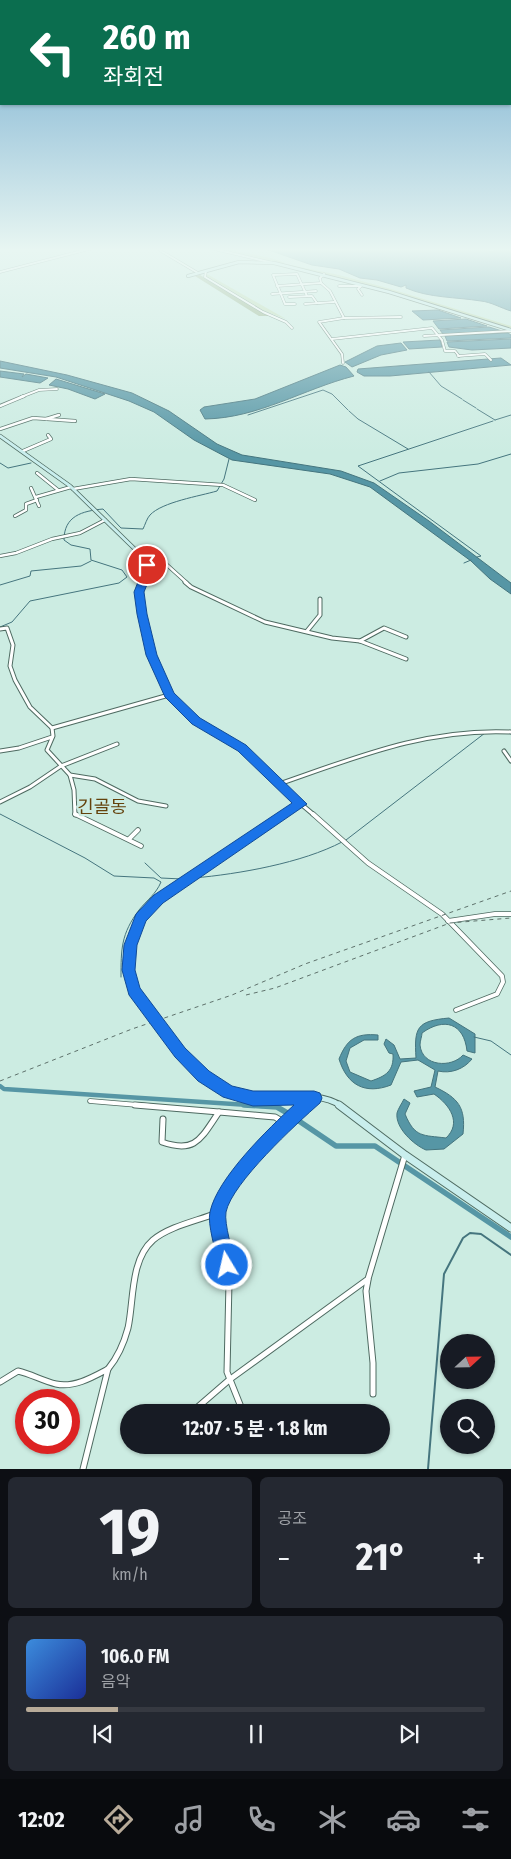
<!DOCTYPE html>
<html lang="ko">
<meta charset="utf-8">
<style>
:root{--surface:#171b24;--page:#242831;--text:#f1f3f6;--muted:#9ea1a6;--line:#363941;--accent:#b8ab99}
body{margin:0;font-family:"Fira Sans Condensed","Noto Sans KR",sans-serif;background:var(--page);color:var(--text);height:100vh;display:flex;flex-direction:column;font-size:19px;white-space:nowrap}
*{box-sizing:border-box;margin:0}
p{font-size:16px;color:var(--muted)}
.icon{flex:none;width:28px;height:28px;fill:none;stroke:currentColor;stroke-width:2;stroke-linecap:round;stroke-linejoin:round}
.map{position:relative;height:1469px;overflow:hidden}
.side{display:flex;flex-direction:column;gap:8px;padding:8px;background:#0d0f14;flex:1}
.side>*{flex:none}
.top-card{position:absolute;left:0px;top:0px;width:511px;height:105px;box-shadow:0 1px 4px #0004;background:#0b6e4f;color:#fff;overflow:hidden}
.needle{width:32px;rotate:68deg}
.controls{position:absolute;left:440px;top:1334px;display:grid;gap:10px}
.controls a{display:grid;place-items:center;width:55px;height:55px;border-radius:50%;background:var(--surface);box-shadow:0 1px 4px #0004;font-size:25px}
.speed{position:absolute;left:15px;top:1389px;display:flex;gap:10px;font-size:25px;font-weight:700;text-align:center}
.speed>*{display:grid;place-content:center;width:65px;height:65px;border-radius:50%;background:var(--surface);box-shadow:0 1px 4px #0004;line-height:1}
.speed .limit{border:8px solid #d22;background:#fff;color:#111}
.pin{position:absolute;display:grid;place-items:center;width:42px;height:42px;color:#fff;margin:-21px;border:2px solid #fff;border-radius:50%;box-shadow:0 1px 5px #0007}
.me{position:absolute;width:55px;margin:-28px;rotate:351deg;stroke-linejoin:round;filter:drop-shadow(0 0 4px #0008)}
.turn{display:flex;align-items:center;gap:18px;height:105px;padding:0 20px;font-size:22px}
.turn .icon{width:65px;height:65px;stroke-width:2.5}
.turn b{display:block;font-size:35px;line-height:42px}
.big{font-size:38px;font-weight:700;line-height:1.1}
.side .card{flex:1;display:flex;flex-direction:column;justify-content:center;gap:8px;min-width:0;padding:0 18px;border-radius:8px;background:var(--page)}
.side .dial{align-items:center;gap:0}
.dial b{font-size:65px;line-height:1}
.song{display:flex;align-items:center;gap:15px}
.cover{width:60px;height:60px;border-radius:8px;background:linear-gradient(135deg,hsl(210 70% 55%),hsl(230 70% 35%))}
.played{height:5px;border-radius:2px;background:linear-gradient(90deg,var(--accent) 20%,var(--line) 20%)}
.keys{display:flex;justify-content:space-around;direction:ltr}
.heat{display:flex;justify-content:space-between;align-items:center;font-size:28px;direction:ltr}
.side .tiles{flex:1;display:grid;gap:8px;grid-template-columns:1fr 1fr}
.card:last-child{grid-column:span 2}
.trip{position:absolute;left:120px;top:1404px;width:270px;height:50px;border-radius:25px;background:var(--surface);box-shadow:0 1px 4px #0004;font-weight:700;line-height:50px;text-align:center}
.menu{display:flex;height:80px;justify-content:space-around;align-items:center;background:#090b0e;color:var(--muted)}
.menu .icon{width:35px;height:35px}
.menu .current{color:var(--accent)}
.menu b{font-size:22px;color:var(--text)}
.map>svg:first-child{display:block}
</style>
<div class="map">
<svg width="511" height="1469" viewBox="0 0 511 1469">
<rect width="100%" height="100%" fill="#ccece2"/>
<g fill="#bfdaaf">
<path d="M212,248C223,248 285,259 285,264L339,275L391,289L511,326V330L346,280Z"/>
<path d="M207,274L286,319L264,311L206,277Z"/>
</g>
<path fill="#8ea97d" d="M200,275L263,313L270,316H259L195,276Z"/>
<g fill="#5696a5" stroke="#45757e">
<path d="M263,248H473L493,252L499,248H511V311C501,308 491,302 481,301C456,297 429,298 406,288V285L401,287L377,280L360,278L339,269L312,265Z"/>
<path d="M438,310L461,318L423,320L412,311Z"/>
<path d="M466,319L487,326L439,329L433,321Z"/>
<path d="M489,327L502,331L443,334L440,330Z"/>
<path d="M508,333L511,335V338L447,341L445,336Z"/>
<path d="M511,339V348L472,350L449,347L447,342Z"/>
<path d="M440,340L442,347L409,349L403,342Z"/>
<path d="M401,343L407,350L381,355L352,367L345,362L377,346Z"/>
<path d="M501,358L511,365L390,376H364L357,372L358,369Z"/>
<path d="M0,361L67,375L132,393L169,411L217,444L242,455L341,471L374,483L429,521L511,583V594L490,579L471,561L370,487L330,474L232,460L194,440L154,412L129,401L56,377L0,368Z"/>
<path d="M340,365L346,367L354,376C303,389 259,418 205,419L200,410L204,407L255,399Z"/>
<path d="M0,371L24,374L22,377L26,374L48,378L40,383L0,377Z"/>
<path d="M56,379L105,394L95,399L68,389L49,385Z"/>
<path d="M449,1018L475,1034V1053L467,1051C464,1023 444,1017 422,1033C422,1036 420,1041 420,1045C422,1067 452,1068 463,1055L472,1059C464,1069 451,1074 438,1071L435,1087C458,1098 466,1107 463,1134L444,1149L426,1150C414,1145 395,1128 397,1113C398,1109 402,1103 404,1099L410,1103L405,1114C415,1138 423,1135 446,1138C462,1123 450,1105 434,1094L417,1097L414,1091L431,1087L435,1070L418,1060L401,1062L391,1085C365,1095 347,1085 339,1059C347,1039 356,1033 378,1035V1040H364L350,1048L346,1061L350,1072L371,1081C386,1076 394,1071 393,1054L389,1053L384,1044L386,1039L394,1045L400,1059L416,1058C414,1027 417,1021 449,1018Z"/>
</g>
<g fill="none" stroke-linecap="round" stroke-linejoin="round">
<g stroke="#45757e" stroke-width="1">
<path d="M429,372L441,386L462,399"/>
<path d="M463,400L476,408"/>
<path d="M477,409L495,420"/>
<path d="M349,411L358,419L408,449"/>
<path d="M248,415L323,390L332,394L348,410"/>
<path d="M495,420L511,415"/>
<path d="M0,463L8,468L31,463"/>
<path d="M380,481L399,473L478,464L511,454"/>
<path d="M477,557L481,556L358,466L493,421"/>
<path d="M464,563L471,560"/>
<path d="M0,585L30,576L31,571L81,566L91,561"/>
<path d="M0,627L12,622L30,601L119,583L127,577L122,570L91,560L90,549L71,545L64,540C64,516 82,511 103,509L121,528L143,529C145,525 147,518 150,515C162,502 200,496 217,491L224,479L229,459"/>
<path d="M506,733L511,734"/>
<path d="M0,814L85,858L114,876L154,878L161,882C156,894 147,900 139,910C121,934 121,949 121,977"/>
<path d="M346,840L485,733"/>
<path d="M145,863L161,878L182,879"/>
<path d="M194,878C239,874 302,863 342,842"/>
<path d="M474,1037L491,1041L511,1055"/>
</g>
<path stroke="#45757e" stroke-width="2" d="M428,1469L444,1274L463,1238L470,1233L481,1234L511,1255"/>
<path stroke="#5696a5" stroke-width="4.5" d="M0,1086L4,1089L263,1106"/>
<g stroke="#5696a5" stroke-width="5.5">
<path d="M244,1105L277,1107L289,1114"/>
<path d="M296,1119L336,1146H375L511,1237"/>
</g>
<g stroke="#4e6a61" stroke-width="3">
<g id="street-far4">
<path d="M156,248L198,273"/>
<path d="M210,248L273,263"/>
<path d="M206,271L205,277L263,312L286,322L292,328"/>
<path d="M0,272L93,248"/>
<path d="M321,283L320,278L324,274"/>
<path d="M277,286L321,283L330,291L344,318L319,322L342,354L343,363"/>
<path d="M339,286H360"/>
<path d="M361,286L358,289L362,295"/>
<path d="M272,294L316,291"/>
<path d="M289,297L312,296L317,303"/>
<path d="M295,304H285L273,275L297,274L307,296"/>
<path d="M305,304L334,302"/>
<path d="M344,318L401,317"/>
<path d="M424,336L511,331"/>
<path d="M332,339L432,328L442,340L445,351H455L459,356"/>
<path d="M458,356L485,354L491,360"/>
<path d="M21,397L39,390L57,389"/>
</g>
</g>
<g stroke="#4e6a61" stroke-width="4">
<g id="street-far3">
<path d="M0,406L24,396"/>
<path d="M46,419L59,415"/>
<path d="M0,429L33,418L75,421"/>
<path d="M23,451L51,439L48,435"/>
<path d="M37,473L58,490"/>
<path d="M31,488L39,506"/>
<path d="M73,489L131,479L223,485L255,500"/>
<path d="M36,497L71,487"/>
<path d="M15,516L26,510V504L37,500"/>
<path d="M0,556L16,553L52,539L80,533L105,520"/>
<path d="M142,556L156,555L187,583"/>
</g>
</g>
<g stroke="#4e6a61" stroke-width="5">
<g id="street-far2">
<path d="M185,582L191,587L265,622L332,638L360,641L406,659"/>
<path d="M0,629L7,628L13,645L10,666L15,680L30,707L52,728L53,736L47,750L70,775L95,779L138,801L166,806"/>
<path d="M307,631L320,615V599"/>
<path d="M360,641L384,628L406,637"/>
<path d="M52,728L169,695"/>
<path d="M0,751L19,748L52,737"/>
<path d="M504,751L511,761"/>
<path d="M70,775L74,790L75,815"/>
<path d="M279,784C357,757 427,728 511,732"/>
<path d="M0,802L30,787L61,766L117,744"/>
<path d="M301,804L314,815"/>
</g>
</g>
<g stroke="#4e6a61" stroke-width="5.5">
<g id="street-far1">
<path d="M75,814L141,846"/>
<path d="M313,814L368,863L442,914L502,976L503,982L497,994L456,1010"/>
<path d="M129,839L138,830"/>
<path d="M448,921L495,914H511"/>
<path d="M90,1101L150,1106"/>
<path d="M305,1106L314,1098"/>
</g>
</g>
<g stroke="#4e6a61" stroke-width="7">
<g id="street">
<path d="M135,1105L219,1112"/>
<path d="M285,1123L306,1105"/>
<path d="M217,1213L229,1282L227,1372L243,1412"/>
<path d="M368,1280L366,1291L373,1363V1394"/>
<path d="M108,1369C118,1357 124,1343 128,1328C134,1301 130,1260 153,1240C170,1226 197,1221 217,1213L228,1190L285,1123L275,1117L219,1112C201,1138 196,1154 162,1142L163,1119"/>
<path d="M0,1382L18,1371C31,1374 43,1381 56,1384C74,1388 93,1377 108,1369L83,1469"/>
<path d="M192,1412L229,1380L368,1279L405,1155"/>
</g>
</g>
<g stroke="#4e6a61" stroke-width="4">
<path id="secondary-far4" d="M188,276L239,262L274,263L389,292L511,330"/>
</g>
<g stroke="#4e6a61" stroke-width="4.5">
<path id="secondary-far3" d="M0,436L70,486L145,559L147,572L143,583"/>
</g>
<g stroke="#4e6a61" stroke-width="6">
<path id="secondary-far2" d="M143,582L139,593L142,614L152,655L169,695L196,721L242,748L301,804L283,815"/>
</g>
<g stroke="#4e6a61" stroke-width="7">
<path id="secondary-far1" d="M285,814C260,831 235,848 209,865C190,878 167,889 150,906C129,927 122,963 134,991C139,1002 148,1012 156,1022C176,1048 197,1078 229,1092C263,1106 313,1086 341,1106"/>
</g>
<g stroke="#4e6a61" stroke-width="9">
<path id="secondary" d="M339,1105L405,1155L511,1228"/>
</g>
<use href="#street-far4" stroke="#fff" stroke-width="2"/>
<use href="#street-far3" stroke="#fff" stroke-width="2.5"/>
<use href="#street-far2" stroke="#fff" stroke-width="3"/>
<use href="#street-far1" stroke="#fff" stroke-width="4"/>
<use href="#street" stroke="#fff" stroke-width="5"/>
<use href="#secondary-far4" stroke="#c9eeed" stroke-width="2.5"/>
<use href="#secondary-far3" stroke="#c9eeed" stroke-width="3"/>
<use href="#secondary-far2" stroke="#c9eeed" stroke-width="4.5"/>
<use href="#secondary-far1" stroke="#c9eeed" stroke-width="5"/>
<use href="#secondary" stroke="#c9eeed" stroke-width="7"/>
<g stroke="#5e716b" stroke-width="1" stroke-dasharray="4 4" stroke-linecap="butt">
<path d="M246,995L275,988L450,923L511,918"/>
<path d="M0,1081L132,1029L232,995L305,964L511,891"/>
</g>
</g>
<linearGradient id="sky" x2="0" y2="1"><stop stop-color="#6da8cd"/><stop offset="0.55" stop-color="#e8f6f2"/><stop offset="1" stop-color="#e8f6f2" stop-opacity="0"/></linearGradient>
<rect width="511" height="454" fill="url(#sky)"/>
<path fill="#1a73e8" stroke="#114b97" d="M147,562L152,565V572L144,592L147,614L157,655L174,693L200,718L246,745L307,804L163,903L146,921L137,945L135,970L140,988L185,1048L209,1071L232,1086L253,1091H314L320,1093L322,1098L320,1103C296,1124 232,1183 226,1212C224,1224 233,1252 235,1265L233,1271L227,1273L221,1271L219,1265C216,1252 207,1224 210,1212C217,1178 269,1128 294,1105L253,1106L223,1097L198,1081L175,1057L129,995L122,970L124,945L136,914L154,895L292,803L238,751L192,724L165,697L146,655L137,614L134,592L142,572V565Z"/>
<g text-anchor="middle" stroke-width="4.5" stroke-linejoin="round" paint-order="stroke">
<g font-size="18" fill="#64420c" stroke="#ccece2">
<text x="102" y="813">긴골동</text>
</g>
</g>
</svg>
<div class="controls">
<a><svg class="needle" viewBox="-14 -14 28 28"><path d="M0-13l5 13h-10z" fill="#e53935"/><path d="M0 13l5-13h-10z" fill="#9ea1a6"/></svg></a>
<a><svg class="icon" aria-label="search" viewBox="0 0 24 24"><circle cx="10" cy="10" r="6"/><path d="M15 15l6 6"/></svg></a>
</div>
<div class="speed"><div class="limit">30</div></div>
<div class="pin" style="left:147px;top:565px;background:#d93025"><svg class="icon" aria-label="arrive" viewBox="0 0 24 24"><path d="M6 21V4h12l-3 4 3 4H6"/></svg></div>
<svg class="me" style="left:227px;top:1265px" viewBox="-20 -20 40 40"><circle r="17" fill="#1a73e8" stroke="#fff" stroke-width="3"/><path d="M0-11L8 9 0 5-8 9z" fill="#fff"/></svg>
<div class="trip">12:07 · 5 분 · 1.8 km</div>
<div class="top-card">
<div class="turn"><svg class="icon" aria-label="left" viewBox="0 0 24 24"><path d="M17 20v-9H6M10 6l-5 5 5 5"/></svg><div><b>260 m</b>좌회전</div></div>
</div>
</div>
<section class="side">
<div class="tiles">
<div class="card dial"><b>19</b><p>km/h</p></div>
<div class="card"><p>공조</p>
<div class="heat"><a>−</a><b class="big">21°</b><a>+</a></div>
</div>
<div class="card">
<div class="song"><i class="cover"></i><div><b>106.0 FM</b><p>음악</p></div></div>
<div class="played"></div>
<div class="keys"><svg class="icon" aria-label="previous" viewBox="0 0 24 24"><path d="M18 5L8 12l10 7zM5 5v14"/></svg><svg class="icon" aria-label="pause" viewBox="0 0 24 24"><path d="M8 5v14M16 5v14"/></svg><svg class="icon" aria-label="next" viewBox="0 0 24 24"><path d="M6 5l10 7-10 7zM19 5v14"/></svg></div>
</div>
</div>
</section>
<nav class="menu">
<b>12:02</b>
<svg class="icon current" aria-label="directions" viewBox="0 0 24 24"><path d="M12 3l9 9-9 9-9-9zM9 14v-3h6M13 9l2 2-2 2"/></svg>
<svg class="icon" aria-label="music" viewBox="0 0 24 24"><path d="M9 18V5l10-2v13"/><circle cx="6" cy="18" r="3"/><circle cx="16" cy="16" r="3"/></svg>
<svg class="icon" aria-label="phone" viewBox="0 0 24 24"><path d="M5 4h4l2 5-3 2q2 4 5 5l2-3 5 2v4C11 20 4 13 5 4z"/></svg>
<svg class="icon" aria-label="climate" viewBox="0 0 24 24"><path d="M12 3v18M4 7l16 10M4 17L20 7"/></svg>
<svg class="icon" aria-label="car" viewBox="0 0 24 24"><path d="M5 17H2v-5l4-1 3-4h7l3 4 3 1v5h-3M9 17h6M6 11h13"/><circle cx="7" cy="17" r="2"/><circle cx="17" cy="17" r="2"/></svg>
<svg class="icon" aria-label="filters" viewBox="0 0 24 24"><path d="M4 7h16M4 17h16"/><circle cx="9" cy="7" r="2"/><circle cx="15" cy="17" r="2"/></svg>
</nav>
